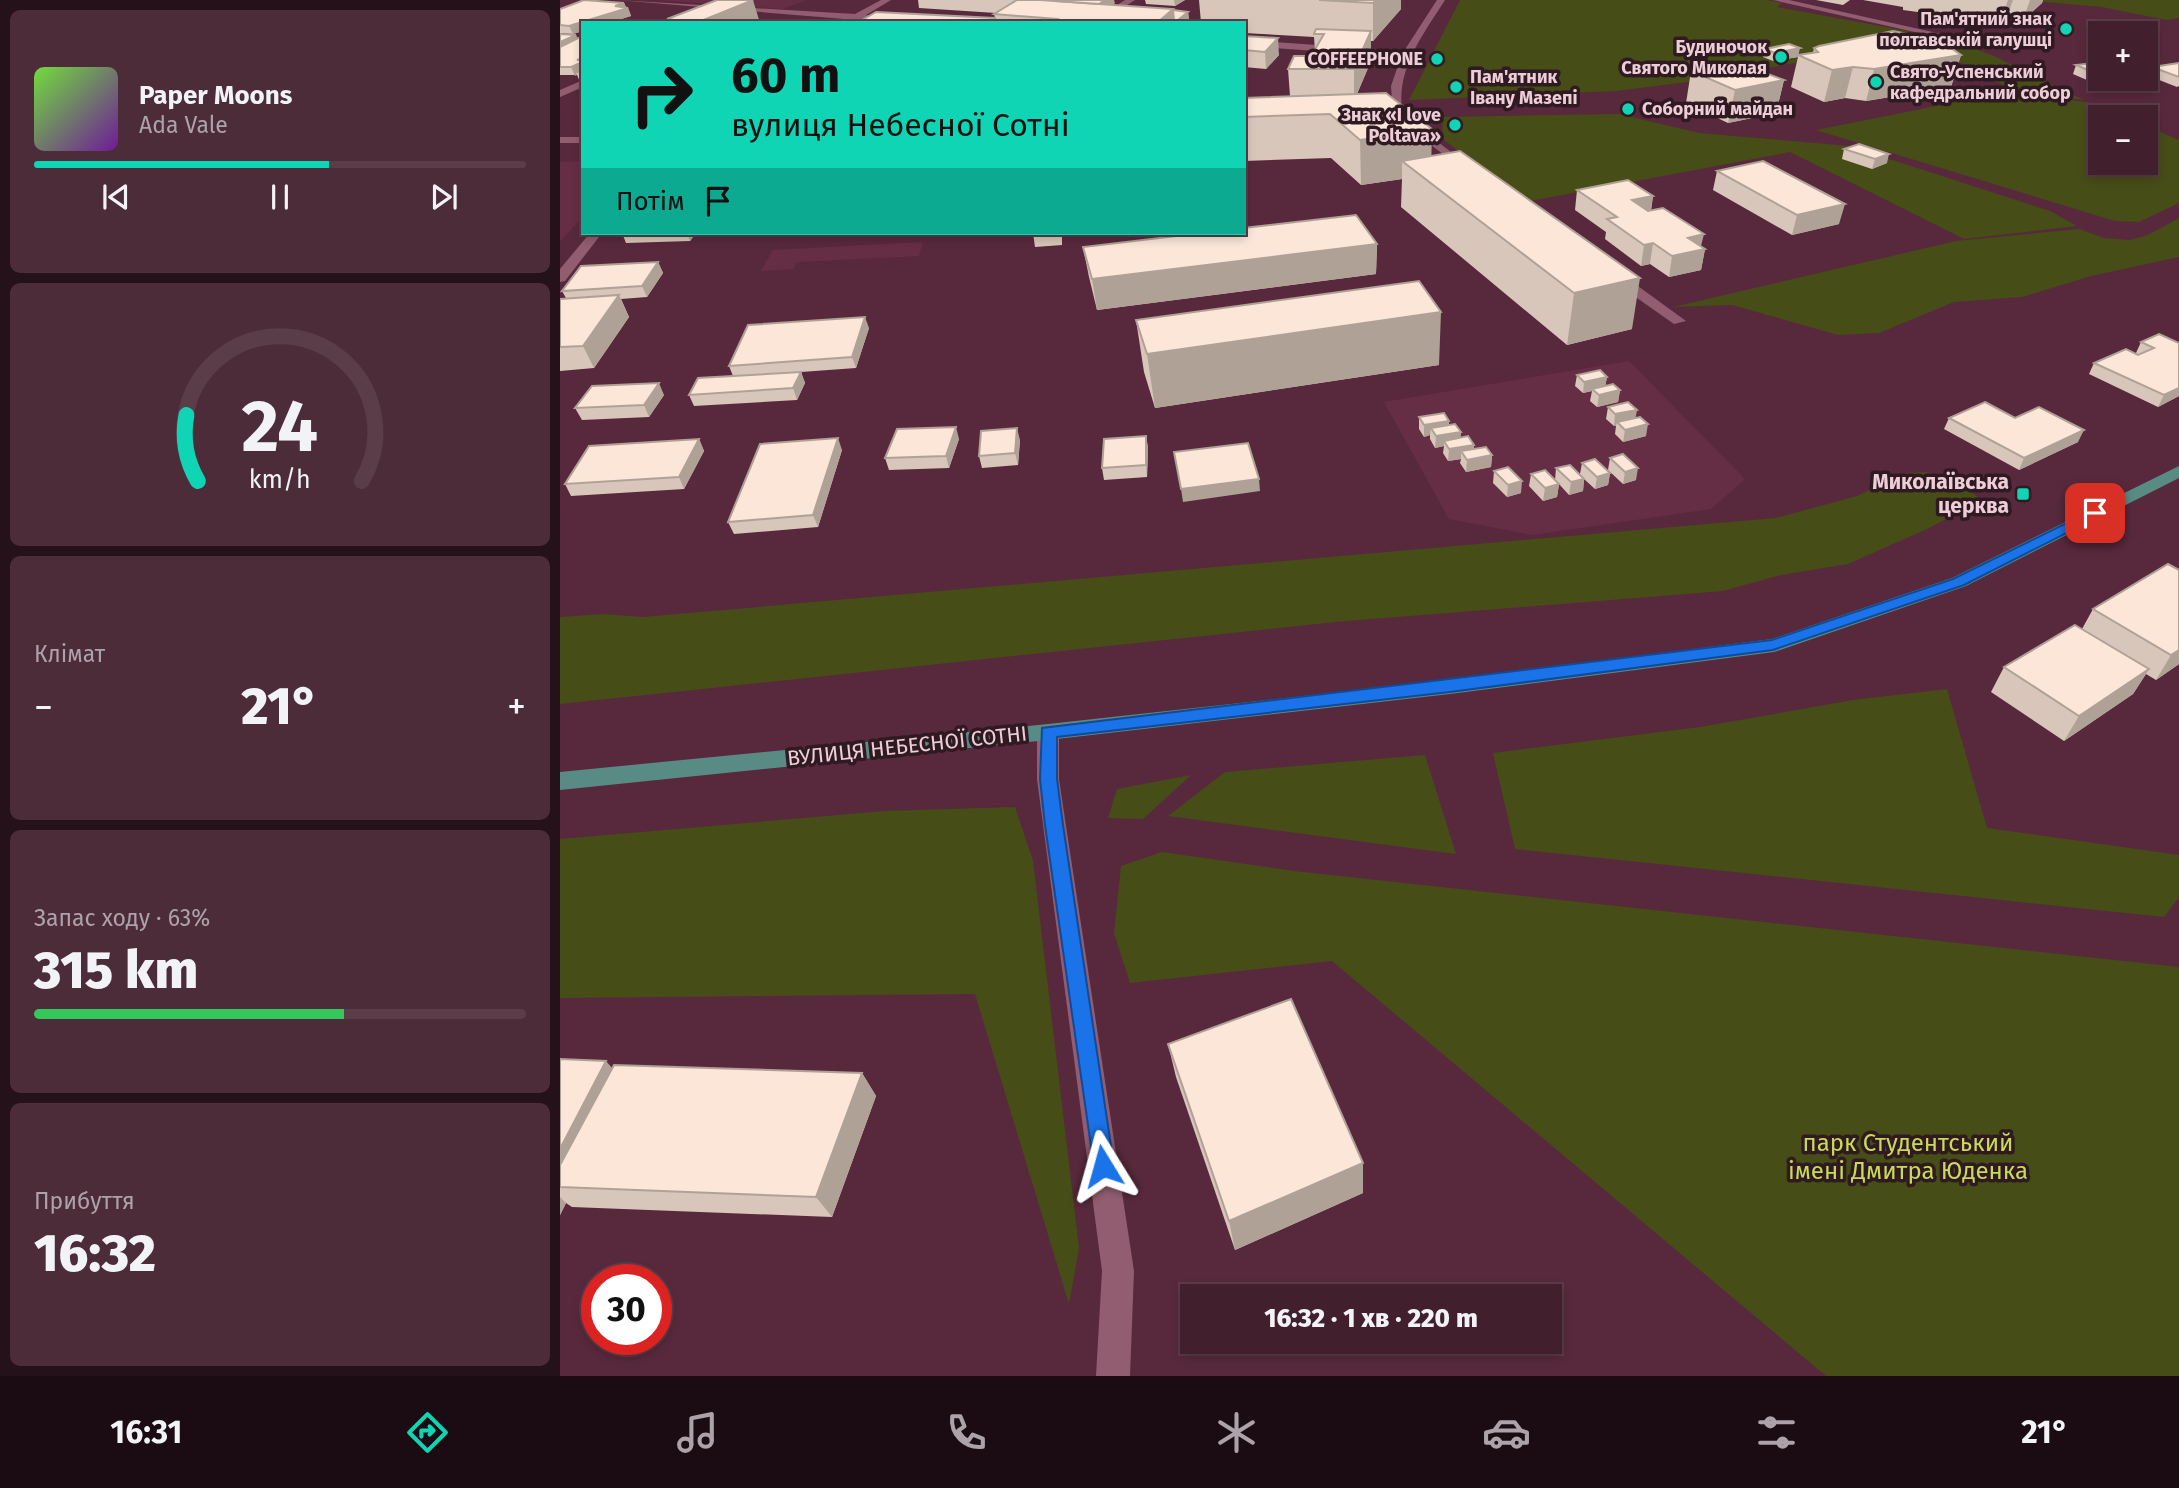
<!DOCTYPE html>
<html lang="uk">
<meta charset="utf-8">
<style>
:root{--surface:#421f2d;--page:#4c2c39;--text:#f1f3f6;--muted:#aea2aa;--line:#5a3d49;--accent:#10d5b4}
body{margin:0;font-family:"Fira Sans",sans-serif;background:var(--page);color:var(--text);height:100vh;display:flex;flex-direction:column;font-size:26px;white-space:nowrap}
*{box-sizing:border-box;margin:0}
p{font-size:23px;color:var(--muted)}
.icon{flex:none;width:38px;height:38px;fill:none;stroke:currentColor;stroke-width:2;stroke-linecap:round;stroke-linejoin:round}
.map{position:relative;flex:1;overflow:hidden}
.drawer{display:flex;flex-direction:column;gap:10px;padding:10px;background:#241119;width:560px}
.drawer>*{flex:none}
.hud{position:absolute;left:21px;top:21px;width:665px;height:214px;border-radius:0px;box-shadow:0 4px 10px #0003,0 0 0 2px var(--line);background:#10d5b4;color:#111;overflow:hidden}
.controls{position:absolute;left:1528px;top:21px;display:grid;gap:14px}
.controls a{display:grid;place-items:center;width:70px;height:70px;border-radius:0px;background:var(--surface);box-shadow:0 4px 10px #0003,0 0 0 2px var(--line);font-size:35px}
.speed{position:absolute;left:21px;top:1264px;display:flex;gap:14px;font-size:35px;font-weight:700;text-align:center}
.speed>*{display:grid;place-content:center;width:91px;height:91px;border-radius:50%;background:var(--surface);box-shadow:0 4px 10px #0003,0 0 0 2px var(--line);line-height:1}
.speed .limit{border:10px solid #d22;background:#fff;color:#111}
.pin{position:absolute;display:grid;place-items:center;width:60px;height:60px;color:#fff;margin:-30px;border-radius:14px;box-shadow:0 4px 10px #0006}
.me{position:absolute;width:77px;margin:-38px;rotate:352deg;stroke-linejoin:round;filter:drop-shadow(0 0 5px #0008)}
.turn{display:flex;align-items:center;gap:24px;height:147px;padding:0 35px;font-size:32px}
.turn .icon{width:91px;height:91px;stroke-width:2.5}
.turn b{display:block;font-size:49px;line-height:60px}
.then{display:flex;align-items:center;height:66px;padding:0 35px;background:#0003;gap:14px;font-size:26px}
.big{font-size:52px;font-weight:800;line-height:1.1}
.drawer .tile{flex:1;display:flex;flex-direction:column;justify-content:center;gap:10px;min-width:0;padding:0 24px;border-radius:10px;background:var(--page)}
.drawer .dial{align-items:center;gap:0}
.dial svg{height:182px;overflow:visible;fill:none;stroke:var(--line);stroke-width:7;stroke-linecap:round;text-anchor:middle}
.dial text{fill:var(--text);stroke:none}
.song{display:flex;align-items:center;gap:21px}
.cover{width:84px;height:84px;border-radius:10px;background:linear-gradient(135deg,hsl(100 70% 55%),hsl(280 70% 35%))}
.played{height:7px;border-radius:4px;background:linear-gradient(90deg,var(--accent) 60%,var(--line) 60%)}
.keys{display:flex;justify-content:space-around;direction:ltr}
.heat{display:flex;justify-content:space-between;align-items:center;font-size:38px;direction:ltr}
.charge{height:10px;border-radius:5px;background:linear-gradient(90deg,#34c759 63%,var(--line) 0)}
.trip{position:absolute;left:620px;top:1284px;width:382px;height:70px;border-radius:0px;background:var(--surface);box-shadow:0 4px 10px #0003,0 0 0 2px var(--line);font-weight:800;line-height:70px;text-align:center}
.dock{display:flex;height:112px;justify-content:space-around;align-items:center;background:#1a0c12;color:var(--muted)}
.dock .icon{width:49px;height:49px}
.dock .on{color:var(--accent)}
.dock b{font-size:32px;color:var(--text)}
main{display:flex;flex:1;min-height:0}
.map>svg:first-child{display:block}
</style>
<main>
<section class="drawer">
<div class="tile">
<div class="song"><i class="cover"></i><div><b>Paper Moons</b><p>Ada Vale</p></div></div>
<div class="played"></div>
<div class="keys"><svg class="icon" aria-label="previous" viewBox="0 0 24 24"><path d="M18 5L8 12l10 7zM5 5v14"/></svg><svg class="icon" aria-label="pause" viewBox="0 0 24 24"><path d="M8 5v14M16 5v14"/></svg><svg class="icon" aria-label="next" viewBox="0 0 24 24"><path d="M6 5l10 7-10 7zM19 5v14"/></svg></div>
</div>
<div class="tile dial"><svg viewBox="0 0 100 80">
<path d="M14 69A42 42 0 1 1 86 69"/>
<path d="M14 69A42 42 0 0 1 9 40" stroke="#10d5b4"/>
<text x="50" y="56" font-size="32" font-weight="700">24</text>
<text x="50" y="72" font-size="11">km/h</text>
</svg></div>
<div class="tile"><p>Клімат</p>
<div class="heat"><a>−</a><b class="big">21°</b><a>+</a></div>
</div>
<div class="tile"><p>Запас ходу · 63%</p><b class="big">315 km</b><div class="charge"></div></div>
<div class="tile"><p>Прибуття</p><b class="big">16:32</b></div>
</section>
<div class="map">
<svg width="1619" height="1376" viewBox="0 0 1619 1376">
<rect width="100%" height="100%" fill="#58293c"/>
<g fill="#662e45">
<path d="M99,0H247L222,9Z"/>
<path d="M23,161V217L0,241V162Z"/>
<path d="M363,242L359,256L237,262L233,269L201,271L213,250Z"/>
<path d="M1069,361L1185,479L1151,509L972,535L889,519L824,402Z"/>
</g>
<g fill="#464d17">
<path d="M900,0H1207L1222,3L1217,7L1364,34L1368,39L1135,81L1056,91L849,100Z"/>
<path d="M1463,0H1619V18L1606,20L1542,7Z"/>
<path d="M1393,41L1432,55L1524,100L1441,89L1443,86C1416,60 1374,57 1337,53Z"/>
<path d="M1447,92L1532,103L1565,117H1540V163H1586V126L1619,140V203L1579,222L1555,221L1256,130Z"/>
<path d="M1059,114L1139,133L1289,146L1490,211L1517,226L1404,239L1230,152L965,202L883,139L882,117Z"/>
<path d="M1619,218V257L1531,276L1462,297L1394,302L1319,333L1278,335L1172,305L1113,307L1396,241L1519,229L1544,238L1570,240L1588,235Z"/>
<path d="M1366,472L1388,477L1418,497L1411,506L1367,529L1288,564L1221,575L1163,591L775,622L0,704V617L42,614L83,617L1216,518L1297,496L1345,473Z"/>
<path d="M1387,689L1427,828L1619,855V897L1604,917L955,849L933,753L1140,727L1293,700Z"/>
<path d="M865,755L896,854L608,816L665,772Z"/>
<path d="M631,775L583,819L548,818L557,789Z"/>
<path d="M455,807L473,861L519,1248L509,1304L415,994L0,998V839L325,811Z"/>
<path d="M602,852L734,871L1619,967V1376H1266L772,961L570,983L554,933L561,866Z"/>
</g>
<g fill="none" stroke-linecap="round" stroke-linejoin="round">
<g fill="#925d70" fill-rule="evenodd">
<path d="M57,0L295,14L321,0H331L306,15L386,23L296,20Z"/>
<path d="M565,0H575L540,23H529Z"/>
<path d="M877,0H885C863,35 834,71 843,115L913,169L915,171L909,174L833,116L831,86L841,57L684,46V40L844,51Z"/>
<path d="M1213,0H1229L1404,39L1399,42Z"/>
<path d="M23,80V87L0,97V90Z"/>
<rect x="0" y="137" width="23" height="6"/>
<path d="M30,233H42L5,281L0,282V269Z"/>
<path d="M1050,273H1060L1126,321L1114,324L1050,279Z"/>
<path d="M488,724L496,726L499,732V779L506,826L574,1271L570,1376H536L542,1271L477,779V732L480,726Z"/>
</g>
<path fill="#588b84" fill-rule="evenodd" d="M1619,466V478L1406,586L1214,652L890,694L488,740L0,790V772L488,724L890,680L1212,639L1392,578Z"/>
</g>
<g fill="#d8c6ba">
<path d="M358,0H481L555,3L551,5L628,12L629,20L626,23H297L435,18L434,14L436,13L359,8Z"/>
<path d="M585,0H625L615,6L586,4Z"/>
<path d="M639,0H841V9L813,41H811V61L797,94L872,156L1072,329L1007,345L841,207L842,179L801,185L771,158L684,161V98L730,96L728,69L751,56L755,50L754,37L684,33V23H641Z"/>
<path d="M1256,0H1290L1283,5Z"/>
<path d="M1303,0H1483L1482,3L1463,20L1447,17L1440,23L1343,10V7Z"/>
<path d="M64,3L66,7L68,8L71,16L13,34L0,33V9Z"/>
<path d="M107,19L200,23H108Z"/>
<path d="M0,34L16,35L17,38H23V89L17,75H0Z"/>
<path d="M684,36L719,55L706,69L684,67Z"/>
<path d="M1254,48L1401,55L1391,87L1306,101L1285,98L1264,102L1231,87L1238,57L1213,61L1203,57L1205,49L1238,55L1253,53Z"/>
<path d="M1619,63V86L1617,87L1589,76L1592,67Z"/>
<path d="M1516,65L1540,66V79H1555L1554,82L1536,84L1513,74Z"/>
<path d="M1131,71L1224,80L1216,113L1168,123L1126,103Z"/>
<path d="M1284,149L1327,163L1312,169L1282,159Z"/>
<path d="M1157,171L1279,224L1232,235L1153,190Z"/>
<path d="M1017,190L1093,196L1091,211L1145,249L1141,270L1109,277L1090,264L1081,266L1045,239L1046,232L1015,210Z"/>
<path d="M62,233H136L130,241L66,243Z"/>
<path d="M473,233H502V245L475,247Z"/>
<path d="M817,244L816,274L537,310L529,277L523,247Z"/>
<path d="M98,262L103,273L87,297L61,299L69,317L34,368L0,371V299L6,298L2,291Z"/>
<path d="M576,320L879,365L595,408L584,372Z"/>
<path d="M309,328L296,368L241,372L245,383L237,400L134,406L129,395L173,376L169,366Z"/>
<path d="M1599,334L1619,396L1598,407L1529,374L1534,363L1576,353L1581,342Z"/>
<path d="M1017,375L1047,377L1045,386L1060,390L1058,402L1037,407L1030,401L1032,391L1023,393L1015,386Z"/>
<path d="M104,395L89,417L22,420L15,408Z"/>
<path d="M1048,407L1075,418L1086,436L1063,442L1055,434L1056,426H1054L1046,419Z"/>
<path d="M859,417L889,421V425L901,432L900,438L914,445V449L932,455L931,467L906,472L900,463L901,459L888,461L883,453L884,446L875,448L870,439V435L864,437L859,429Z"/>
<path d="M1389,418H1455L1518,442L1459,470L1384,429Z"/>
<path d="M586,436L588,448L587,477L544,480L542,468Z"/>
<path d="M139,439L144,451L124,489L11,496L5,484Z"/>
<path d="M399,439L389,468L329,470L325,458Z"/>
<path d="M460,440L458,465L422,468L419,456Z"/>
<path d="M282,450L258,527L174,534L168,522Z"/>
<path d="M1050,458L1076,480L1063,484L1048,470Z"/>
<path d="M1022,463L1050,473L1048,485L1035,489L1024,479L1023,491L1009,495L999,484L997,497L983,501L969,486L971,474L995,480L996,468L1020,474Z"/>
<path d="M934,471L961,493L947,497L933,483Z"/>
<path d="M1608,564L1619,664L1596,680L1586,674L1573,694L1504,741L1431,692L1444,667L1522,629L1533,609Z"/>
<path d="M608,1044L803,1193L675,1250L616,1077Z"/>
<path d="M0,1059L52,1068L302,1073L316,1096L272,1217L12,1207L6,1203L0,1215Z"/>
</g>
<g fill="#b0a197">
<path d="M193,0L200,23H136Z"/>
<path d="M545,0H554L555,3L526,21L525,12Z"/>
<path d="M614,0H625L615,6Z"/>
<path d="M816,0H841V9L813,41V3Z"/>
<path d="M1448,0H1453L1447,17L1440,23Z"/>
<path d="M1470,0H1483L1482,3L1463,20Z"/>
<path d="M64,3L66,8H68L71,16L48,23H23V31L13,34L9,26Z"/>
<path d="M613,9L614,23H597Z"/>
<path d="M628,12L629,20L626,23H619L618,20Z"/>
<path d="M811,31V61L794,101V69Z"/>
<path d="M16,35L19,43L0,52V42Z"/>
<path d="M718,38L719,55L706,69L705,52Z"/>
<path d="M1240,48L1238,57L1213,61L1215,53Z"/>
<path d="M1401,55L1391,87L1306,101L1314,69Z"/>
<path d="M23,58V72L16,73L17,75L15,76L11,67L17,60Z"/>
<path d="M1293,67L1285,98L1264,102L1272,70Z"/>
<path d="M1540,75V79H1555L1554,82L1536,84Z"/>
<path d="M1224,80L1216,113L1168,123L1175,90Z"/>
<path d="M872,129L871,174L842,161V179L801,185L800,140Z"/>
<path d="M1329,154L1327,163L1312,169L1315,159Z"/>
<path d="M1093,196L1090,216L1072,200Z"/>
<path d="M1285,204L1279,224L1232,235L1237,215Z"/>
<path d="M127,233H136L130,241Z"/>
<path d="M1144,234L1140,250L1145,249L1141,270L1109,277L1112,256L1128,238Z"/>
<path d="M1093,243L1090,264L1081,266L1084,245Z"/>
<path d="M817,244L816,274L537,310L532,279Z"/>
<path d="M98,262L103,273L87,297L82,286Z"/>
<path d="M1080,278L1072,329L1007,345L1014,293Z"/>
<path d="M59,295L69,317L34,368L23,346Z"/>
<path d="M881,312L879,365L595,408L587,354Z"/>
<path d="M305,317L309,328L296,368L292,357Z"/>
<path d="M241,372L245,383L237,400L233,388Z"/>
<path d="M1047,377L1045,388L1032,389V391L1023,393L1024,382Z"/>
<path d="M99,383L104,395L89,417L84,405Z"/>
<path d="M1619,388V396L1598,407L1604,395Z"/>
<path d="M1060,390L1058,402L1037,407L1039,395Z"/>
<path d="M1077,410L1075,421L1057,422L1056,426H1054L1055,414Z"/>
<path d="M889,421L888,433L871,428L870,435L864,437V425Z"/>
<path d="M1088,424L1086,436L1063,442L1065,430Z"/>
<path d="M396,427L399,439L389,468L386,456Z"/>
<path d="M457,428L460,440L458,465L455,453Z"/>
<path d="M1524,430L1518,442L1459,470L1464,458Z"/>
<path d="M901,432L900,443L884,441V446L875,448L876,436Z"/>
<path d="M586,436L588,448L587,477L586,465Z"/>
<path d="M278,438L282,450L258,527L253,515Z"/>
<path d="M139,439L144,451L124,489L119,477Z"/>
<path d="M914,445L913,457L901,451V459L888,461L889,449Z"/>
<path d="M932,455L931,467L906,472L907,460Z"/>
<path d="M1078,468L1076,480L1063,484L1065,472Z"/>
<path d="M1050,473L1048,485L1035,489L1037,477Z"/>
<path d="M699,479L700,491L623,502L621,489Z"/>
<path d="M1024,479L1023,491L1009,495L1011,482Z"/>
<path d="M962,481L961,493L947,497L948,485Z"/>
<path d="M999,484L997,497L983,501L985,488Z"/>
<path d="M1619,650V664L1596,680L1611,655Z"/>
<path d="M1589,669L1573,694L1504,741L1519,716Z"/>
<path d="M46,1061L66,1084L0,1187V1149Z"/>
<path d="M302,1073L316,1096L272,1217L256,1197Z"/>
<path d="M803,1163V1193L675,1250L669,1221Z"/>
<path d="M0,1197L6,1203L0,1215Z"/>
</g>
<g fill="#fbe6d8" stroke="#b0a197" stroke-width="2">
<path d="M24,0L64,3L55,6L68,8L9,26L0,25V9Z"/>
<path d="M157,0H193L136,23L107,19Z"/>
<path d="M457,0H480L613,9L597,23H491L497,19L434,14Z"/>
<path d="M498,0H545L539,4L496,1Z"/>
<path d="M759,0H816L813,3Z"/>
<path d="M613,10L628,12L618,20H614Z"/>
<path d="M316,12L435,18V21L433,23H297Z"/>
<path d="M756,29L811,31L794,69H728L734,56H751L764,34H754Z"/>
<path d="M1333,31L1381,41L1401,55L1314,69L1293,67L1272,70L1238,55L1258,52L1254,48L1259,46Z"/>
<path d="M0,34L16,35L0,42Z"/>
<path d="M684,36L718,38L705,52L684,50Z"/>
<path d="M18,38H23V58L17,60H23V62L11,67H0V47Z"/>
<path d="M1229,44L1240,48L1215,53L1205,49Z"/>
<path d="M1179,63L1224,80L1175,90L1131,71Z"/>
<path d="M1534,63L1540,66V75L1516,65Z"/>
<path d="M1619,63V77L1592,67Z"/>
<path d="M826,93L872,129L800,140L770,114L684,117V98Z"/>
<path d="M1299,144L1329,154L1315,159L1284,149Z"/>
<path d="M900,151L1080,278L1014,293L842,161Z"/>
<path d="M1203,161L1285,204L1237,215L1157,171Z"/>
<path d="M1068,180L1093,196L1072,200L1088,211L1103,208L1144,234L1128,238L1145,249L1112,256L1093,243L1084,245L1047,219L1057,217L1017,190Z"/>
<path d="M796,215L817,244L532,279L523,247L642,233H684V228Z"/>
<path d="M473,233H500V234L473,236Z"/>
<path d="M98,262L82,286L2,291L21,266Z"/>
<path d="M859,281L881,312L587,354L576,320Z"/>
<path d="M59,295L23,346L0,347V299Z"/>
<path d="M305,317L292,357L169,366L188,325Z"/>
<path d="M1599,334L1619,343V388L1604,395L1534,363L1566,349L1578,355L1594,348L1581,342Z"/>
<path d="M1040,370L1047,377L1024,382L1017,375Z"/>
<path d="M241,372L233,388L129,395L138,378Z"/>
<path d="M99,383L84,405L15,408L32,386Z"/>
<path d="M1053,384L1060,390L1039,395L1032,389Z"/>
<path d="M1068,402L1077,410L1055,414L1048,407Z"/>
<path d="M1425,402L1455,418L1479,407L1524,430L1464,458L1389,418Z"/>
<path d="M884,413L889,421L864,425L859,417Z"/>
<path d="M1080,417L1088,424L1065,430L1057,422Z"/>
<path d="M895,424L901,432L876,436L871,428Z"/>
<path d="M396,427L386,456L325,458L337,429Z"/>
<path d="M457,428L455,453L419,456L421,431Z"/>
<path d="M586,436V465L542,468L544,439Z"/>
<path d="M908,436L914,445L889,449L884,441Z"/>
<path d="M278,438L253,515L168,522L200,444Z"/>
<path d="M139,439L119,477L5,484L29,446Z"/>
<path d="M688,443L699,479L621,489L614,452Z"/>
<path d="M926,447L932,455L907,460L901,451Z"/>
<path d="M1063,454L1078,468L1065,472L1050,458Z"/>
<path d="M1035,459L1050,473L1037,477L1022,463Z"/>
<path d="M1010,465L1024,479L1011,482L996,468Z"/>
<path d="M948,467L962,481L948,485L934,471Z"/>
<path d="M985,470L999,484L985,488L971,474Z"/>
<path d="M1608,564L1619,570V650L1611,655L1533,609Z"/>
<path d="M1515,625L1589,669L1519,716L1444,667Z"/>
<path d="M731,999L803,1163L669,1221L608,1044Z"/>
<path d="M0,1059L46,1061L0,1149Z"/>
<path d="M54,1065L302,1073L256,1197L0,1187V1165Z"/>
</g>
<path fill="#1a73e8" stroke="#114b97" stroke-width="2" d="M1535,509L1542,513L1540,516L1404,585L1213,650L890,692L497,737V779L503,825L554,1166L551,1174L543,1177L535,1174L485,825L480,779L482,728L1212,640L1393,579Z"/>
<g fill="#10d5b4" stroke="#301a22" stroke-width="2.5">
<circle cx="1506" cy="29" r="7"/>
<circle cx="1221" cy="57" r="7"/>
<circle cx="877" cy="59" r="7"/>
<circle cx="1316" cy="82" r="7"/>
<circle cx="896" cy="87" r="7"/>
<circle cx="1068" cy="109" r="7"/>
<circle cx="895" cy="125" r="7"/>
<rect x="1456" y="487" width="14" height="14" rx="3.5"/>
</g>
<g text-anchor="middle" stroke-width="7" stroke-linejoin="round" paint-order="stroke">
<g font-size="18" font-weight="bold" fill="#edced8" stroke="#301a22" text-anchor="end">
<text x="1492" y="25">Пам'ятний знак<tspan x="1492" dy="21">полтавській галушці</tspan></text>
<text x="1207" y="53">Будиночок<tspan x="1207" dy="21">Святого Миколая</tspan></text>
<text x="863" y="65">COFFEEPHONE</text>
<text x="1330" y="78" text-anchor="start">Свято-Успенський<tspan x="1330" dy="21">кафедральний собор</tspan></text>
<text x="910" y="83" text-anchor="start">Пам'ятник<tspan x="910" dy="21">Івану Мазепі</tspan></text>
<text x="1082" y="115" text-anchor="start">Соборний майдан</text>
<text x="881" y="121">Знак «I love<tspan x="881" dy="21">Poltava»</tspan></text>
</g>
<g font-size="21" font-weight="bold" fill="#edced8" stroke="#301a22" text-anchor="end">
<text x="1449" y="489">Миколаївська<tspan x="1449" dy="24">церква</tspan></text>
</g>
<g font-size="21" fill="#edced8" stroke="#301a22">
<text transform="translate(347 746) rotate(-6)" y="7">ВУЛИЦЯ НЕБЕСНОЇ СОТНІ</text>
</g>
<g font-size="24" fill="#c9db54" stroke="#301a22">
<text x="1348" y="1151">парк Студентський<tspan x="1348" dy="28">імені Дмитра Юденка</tspan></text>
</g>
</g>
</svg>
<div class="controls">
<a>+</a>
<a>−</a>
</div>
<div class="speed"><div class="limit">30</div></div>
<div class="pin" style="left:1535px;top:513px;background:#d93025"><svg class="icon" aria-label="arrive" viewBox="0 0 24 24"><path d="M6 21V4h12l-3 4 3 4H6"/></svg></div>
<svg class="me" style="left:543px;top:1166px" viewBox="-20 -20 40 40"><path d="M0-17L14 15 0 8-14 15z" fill="#1a73e8" stroke="#fff" stroke-width="4"/></svg>
<div class="trip">16:32 · 1 хв · 220 m</div>
<div class="hud">
<div class="turn"><svg class="icon" aria-label="right" viewBox="0 0 24 24"><path d="M7 20v-9h11M14 6l5 5-5 5"/></svg><div><b>60 m</b>вулиця Небесної Сотні</div></div>
<div class="then">Потім<svg class="icon" aria-label="arrive" viewBox="0 0 24 24"><path d="M6 21V4h12l-3 4 3 4H6"/></svg></div>
</div>
</div>
</main>
<nav class="dock">
<b>16:31</b>
<svg class="icon on" aria-label="directions" viewBox="0 0 24 24"><path d="M12 3l9 9-9 9-9-9zM9 14v-3h6M13 9l2 2-2 2"/></svg>
<svg class="icon" aria-label="music" viewBox="0 0 24 24"><path d="M9 18V5l10-2v13"/><circle cx="6" cy="18" r="3"/><circle cx="16" cy="16" r="3"/></svg>
<svg class="icon" aria-label="phone" viewBox="0 0 24 24"><path d="M5 4h4l2 5-3 2q2 4 5 5l2-3 5 2v4C11 20 4 13 5 4z"/></svg>
<svg class="icon" aria-label="climate" viewBox="0 0 24 24"><path d="M12 3v18M4 7l16 10M4 17L20 7"/></svg>
<svg class="icon" aria-label="car" viewBox="0 0 24 24"><path d="M5 17H2v-5l4-1 3-4h7l3 4 3 1v5h-3M9 17h6M6 11h13"/><circle cx="7" cy="17" r="2"/><circle cx="17" cy="17" r="2"/></svg>
<svg class="icon" aria-label="filters" viewBox="0 0 24 24"><path d="M4 7h16M4 17h16"/><circle cx="9" cy="7" r="2"/><circle cx="15" cy="17" r="2"/></svg>
<b>21°</b>
</nav>
